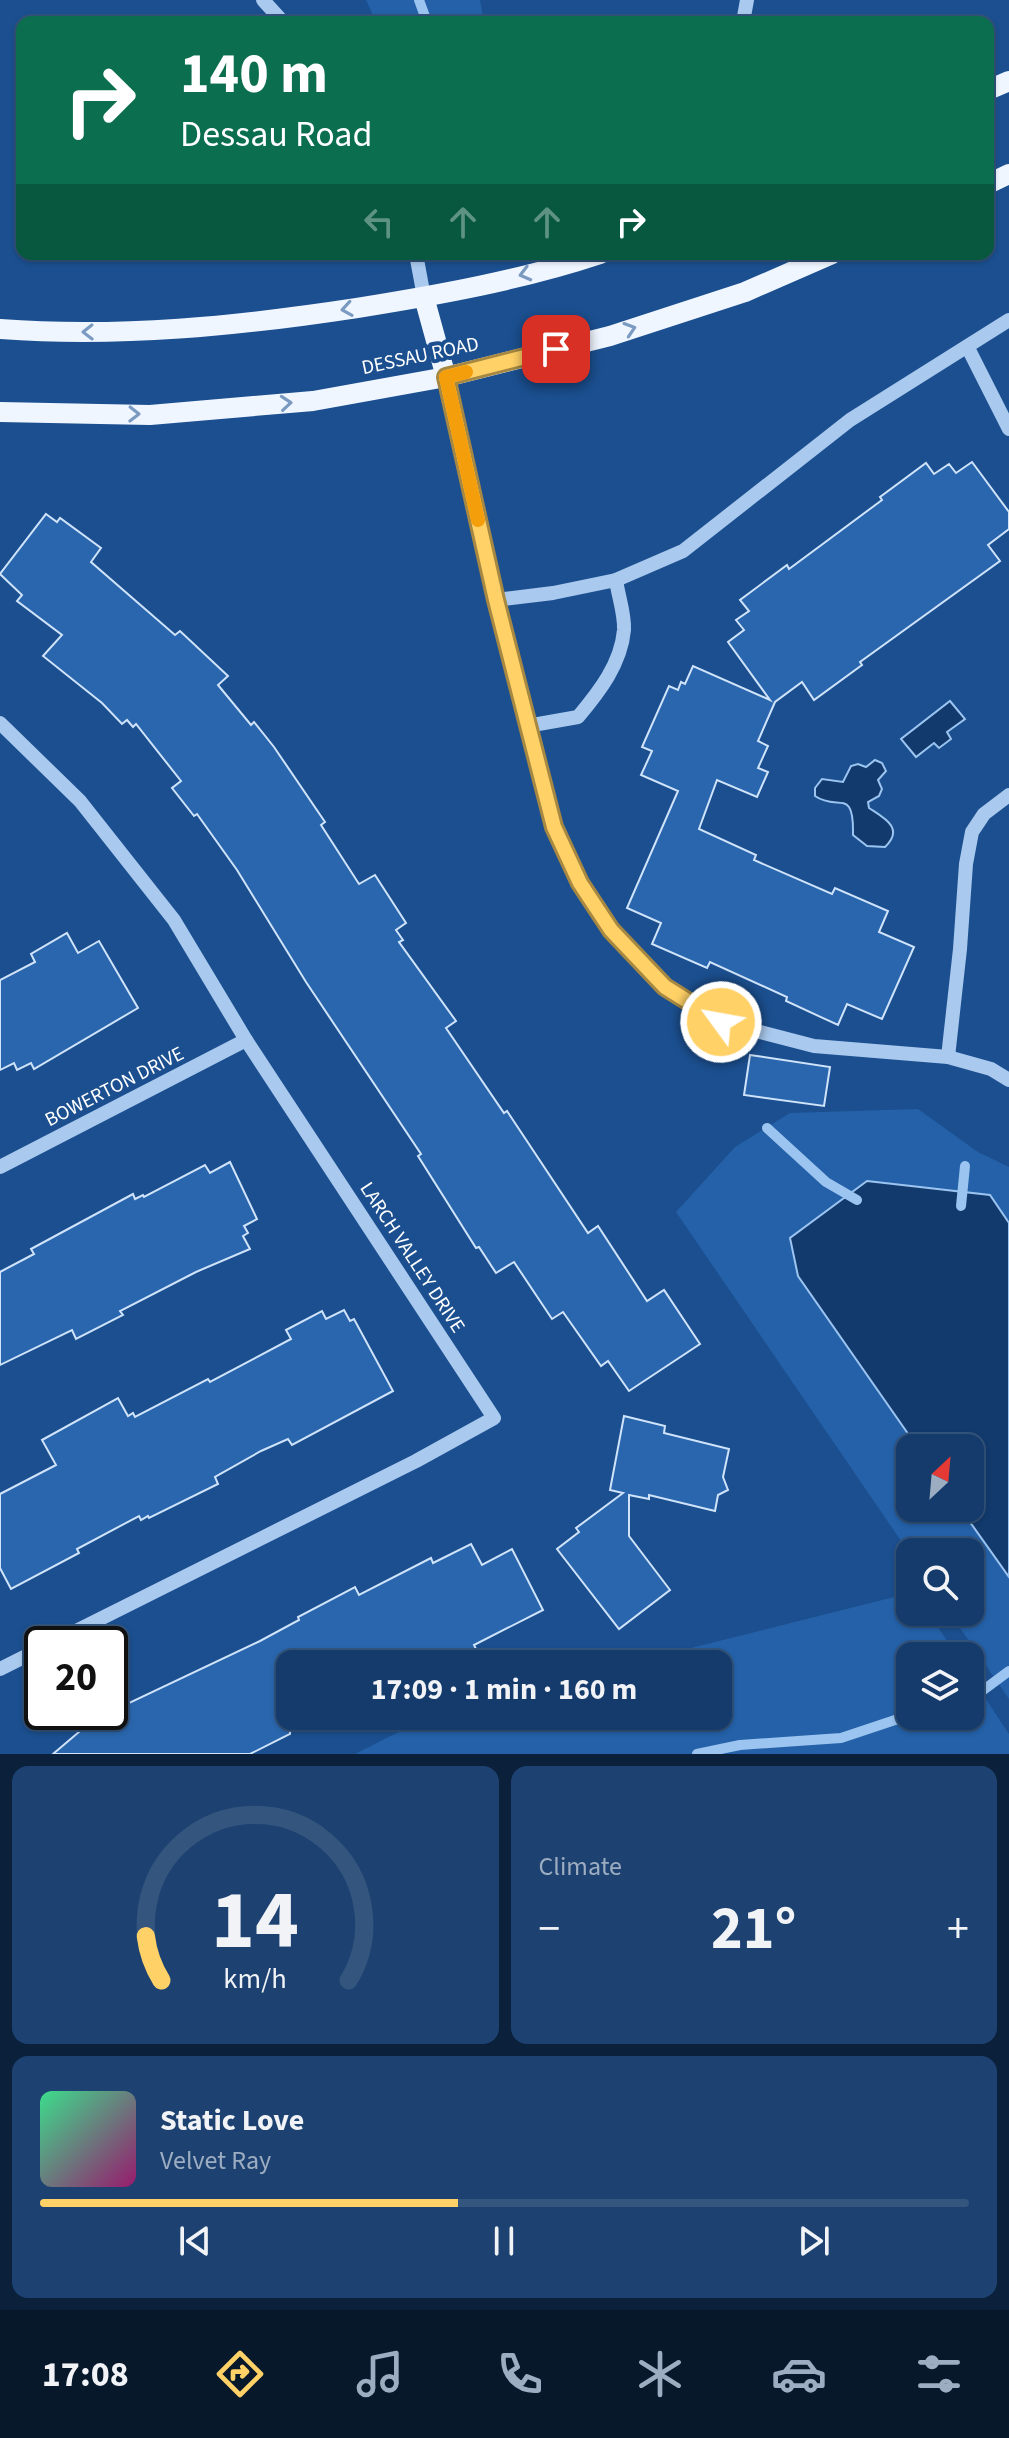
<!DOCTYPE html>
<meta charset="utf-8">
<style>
:root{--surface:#143b6b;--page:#1d4271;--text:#f1f3f6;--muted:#9dadc1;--line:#33557e;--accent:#ffd166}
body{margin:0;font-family:"Source Sans 3",sans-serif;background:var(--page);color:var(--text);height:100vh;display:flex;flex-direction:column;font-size:30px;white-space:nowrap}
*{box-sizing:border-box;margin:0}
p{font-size:26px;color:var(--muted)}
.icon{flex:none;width:44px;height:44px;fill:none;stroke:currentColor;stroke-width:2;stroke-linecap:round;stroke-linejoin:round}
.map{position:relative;height:1754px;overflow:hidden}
.drawer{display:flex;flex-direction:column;gap:12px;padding:12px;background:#0b203b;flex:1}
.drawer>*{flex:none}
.banner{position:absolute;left:16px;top:16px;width:978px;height:244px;border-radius:16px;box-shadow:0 2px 6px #0004,0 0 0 2px var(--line);background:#0b6e4f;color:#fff;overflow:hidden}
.needle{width:52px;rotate:26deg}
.tools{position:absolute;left:896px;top:1434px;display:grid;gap:16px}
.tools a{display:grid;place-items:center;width:88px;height:88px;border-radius:16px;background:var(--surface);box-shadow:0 2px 6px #0004,0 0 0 2px var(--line);font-size:40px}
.speed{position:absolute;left:24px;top:1626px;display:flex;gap:16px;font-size:40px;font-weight:700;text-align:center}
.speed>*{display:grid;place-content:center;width:104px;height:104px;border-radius:50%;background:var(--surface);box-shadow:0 2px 6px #0004,0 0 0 2px var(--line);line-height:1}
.speed .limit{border:4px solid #111;border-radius:12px;background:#fff;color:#111}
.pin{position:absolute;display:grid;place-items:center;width:68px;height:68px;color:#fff;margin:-34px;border-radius:16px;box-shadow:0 4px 12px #0006}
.me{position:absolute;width:88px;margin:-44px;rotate:302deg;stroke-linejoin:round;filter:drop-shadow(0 0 6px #0008)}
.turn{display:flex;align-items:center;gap:28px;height:168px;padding:0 32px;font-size:36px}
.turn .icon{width:104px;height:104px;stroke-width:2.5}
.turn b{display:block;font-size:56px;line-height:68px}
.lanes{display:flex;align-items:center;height:76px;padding:0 32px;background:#0003;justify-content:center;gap:40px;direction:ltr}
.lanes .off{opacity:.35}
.big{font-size:60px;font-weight:700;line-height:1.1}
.drawer .widget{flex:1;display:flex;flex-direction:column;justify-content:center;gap:12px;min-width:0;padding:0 28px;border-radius:16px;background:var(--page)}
.drawer .dial{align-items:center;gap:0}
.dial svg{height:208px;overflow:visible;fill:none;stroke:var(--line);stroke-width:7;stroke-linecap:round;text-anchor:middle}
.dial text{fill:var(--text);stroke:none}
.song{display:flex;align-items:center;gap:24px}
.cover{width:96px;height:96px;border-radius:12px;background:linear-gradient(135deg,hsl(150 70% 55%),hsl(320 70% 35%))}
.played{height:8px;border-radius:4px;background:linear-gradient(90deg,var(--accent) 45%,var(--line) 45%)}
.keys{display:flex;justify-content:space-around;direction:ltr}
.heat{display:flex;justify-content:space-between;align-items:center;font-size:44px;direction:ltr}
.drawer .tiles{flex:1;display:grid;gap:12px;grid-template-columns:1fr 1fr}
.widget:last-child{grid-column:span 2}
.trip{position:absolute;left:276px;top:1650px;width:456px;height:80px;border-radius:16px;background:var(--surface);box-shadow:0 2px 6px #0004,0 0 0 2px var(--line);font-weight:700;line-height:80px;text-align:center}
.tab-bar{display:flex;height:128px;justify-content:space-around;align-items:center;background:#08182b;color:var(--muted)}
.tab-bar .icon{width:56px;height:56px}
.tab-bar .on{color:var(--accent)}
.tab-bar b{font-size:36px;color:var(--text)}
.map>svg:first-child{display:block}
</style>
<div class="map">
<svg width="1009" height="1754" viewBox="0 0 1009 1754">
<rect width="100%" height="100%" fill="#1b4f8f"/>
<g fill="#2461a8" fill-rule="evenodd">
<path d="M366,0H480L484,22H376Z"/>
<path d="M918,1109L978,1152L1009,1167V1699L949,1612H970V1552H910V1554L676,1212L735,1147L790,1113ZM910,1448H970V1508H910Z"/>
<path d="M910,1593V1612H928L957,1656H910V1716H970V1675L1009,1734V1754H355L430,1716H718V1664H627Z"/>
</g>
<g fill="#123a6d" stroke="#9cc4f0" stroke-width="2">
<path d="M950,701L965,719L947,732L951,739L939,748L934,743L916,757L901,739Z"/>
<path d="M875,760L882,763L886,771L878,780L882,789L879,796L868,802L869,808C884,818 905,828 885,847L867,846L853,835C854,786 838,812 815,796V788L822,779L843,782L851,766L858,764L866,767Z"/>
<path d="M867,1181L990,1195L1009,1223V1577L960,1508H970V1448H918L798,1276L790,1238Z"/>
</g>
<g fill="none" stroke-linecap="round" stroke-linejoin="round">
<g stroke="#9cc4f0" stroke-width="10">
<path d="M419,0L427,22"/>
<path d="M767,1128L826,1182L857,1200"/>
<path d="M961,1206L965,1166"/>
<path d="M970,1696L978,1694L1009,1671"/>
<path d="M697,1754L740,1745L841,1738L910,1715"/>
</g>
</g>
<g fill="#2a66ad" stroke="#cfe3fa" stroke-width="2">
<path d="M972,462L1009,512V529L988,545L1000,561L860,662L862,665L814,700L802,682L775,702L758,741L768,746L758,768L768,772L757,797L717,780L699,829L756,855L754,860L832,894L835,888L888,911L879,932L914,947L882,1019L847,1004L838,1025L786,1001L787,997L710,962L707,968L652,944L661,923L627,908L678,791L641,775L652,751L642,747L669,686L678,690L681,682L685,684L693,666L770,700L728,642L744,630L736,620L749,611L740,600L787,565L789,569L882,500L880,497L926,463L934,474L949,464L956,473Z"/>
<path d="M46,514L57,522L60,518L101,548L91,562L175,635L180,631L228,676L218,685L251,725L254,722L274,747L325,822L321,825L359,884L375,875L406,923L396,930L403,940L399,942L456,1021L446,1028L504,1113L507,1111L588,1233L598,1226L647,1301L664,1290L700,1344L629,1391L608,1361L601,1366L563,1312L552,1319L514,1262L496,1273L479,1247L476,1248L418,1156L421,1154L306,982L237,870L197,814L194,816L172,788L181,781L136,724L133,727L127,720L122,724L102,703L43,656L62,635L17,601L22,595L0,574Z"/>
<path d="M67,933L78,953L99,941L138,1008L34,1069L31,1063L17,1070L14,1063L0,1070V980L35,962L31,954Z"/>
<path d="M750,1055L830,1067L824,1106L744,1095Z"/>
<path d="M230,1162L257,1219L244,1226L248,1233L243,1236L250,1249L196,1272L120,1311L123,1315L76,1339L72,1330L0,1365V1272L34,1254L31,1249L133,1194L135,1199L143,1195L144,1197L205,1165L210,1173Z"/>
<path d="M344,1310L350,1321L354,1319L393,1391L292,1445L288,1439L261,1451L215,1477L218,1484L149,1518L148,1516L141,1520L139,1516L77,1549L79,1553L11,1589L0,1568V1494L56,1465L42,1440L118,1398L128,1416L133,1413L135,1417L208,1379L210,1382L291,1339L286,1330L322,1311L326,1319Z"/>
<path d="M624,1416L665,1426L664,1433L729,1449L723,1477L728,1490L718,1495L715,1511L649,1495V1499L629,1495V1536L670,1590L619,1629L557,1549L579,1532L576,1528L623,1493L610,1490Z"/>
<path d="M471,1544L482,1565L512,1549L543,1610L474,1645L477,1651L452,1664H290V1734L250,1754H53L93,1720L260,1641L299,1620L298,1617L355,1587L359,1595L431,1558L433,1563Z"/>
</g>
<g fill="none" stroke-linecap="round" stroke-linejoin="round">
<g stroke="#a9c9ee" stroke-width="14">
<path d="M263,0L283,22"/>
<path d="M743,22L747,0"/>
<path d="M416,254L424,297"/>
<path d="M968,348L1009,429"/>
<path d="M446,377L496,600L554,827L580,883L611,930L665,987L721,1022L814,1046L948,1057L991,1069L1009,1080"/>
<path d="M496,600L553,593L616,580L683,551L850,420L1009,320"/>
<path d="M0,723L80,801L174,920L246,1040L494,1418L416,1461L50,1644"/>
<path d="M527,726L578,717C599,692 621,664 624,630C625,614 618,595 616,580"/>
<path d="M948,1057L960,949L966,864L972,832L984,814L1009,795"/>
<path d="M0,1167L246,1040"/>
<path d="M0,1669L42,1648"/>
</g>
<g stroke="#f0f6ff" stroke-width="20">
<path d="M988,90L1009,81"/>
<path d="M988,184L1009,174"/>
<path d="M424,297L446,377"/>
<path d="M0,329C119,338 239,326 357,308C438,295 522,280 600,254"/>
<path d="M0,412L150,415L313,401L446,377L610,336L745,292L832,254"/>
</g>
</g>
<defs><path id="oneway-chevron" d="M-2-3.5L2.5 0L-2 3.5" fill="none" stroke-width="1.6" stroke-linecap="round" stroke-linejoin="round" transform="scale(2)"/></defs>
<g stroke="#7b9ac1">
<use href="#oneway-chevron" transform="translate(525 274) rotate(165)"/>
<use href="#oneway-chevron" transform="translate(347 309) rotate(171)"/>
<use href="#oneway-chevron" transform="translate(630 329) rotate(-18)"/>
<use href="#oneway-chevron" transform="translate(88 332) rotate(179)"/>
<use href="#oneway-chevron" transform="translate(286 403) rotate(-5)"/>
<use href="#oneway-chevron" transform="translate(134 414) rotate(1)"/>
</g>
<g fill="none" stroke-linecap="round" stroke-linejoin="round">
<g stroke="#a68842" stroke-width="20">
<path id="route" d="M556,349L446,377L496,600L554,827L580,883L611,930L665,987L721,1022"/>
</g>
<use href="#route" stroke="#ffd166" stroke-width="14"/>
<path stroke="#f59e0b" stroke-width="14" d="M466,372L446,377L478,520"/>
</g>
<g text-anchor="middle" stroke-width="8" stroke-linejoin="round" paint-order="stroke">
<g font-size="20" fill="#fff" stroke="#1b4f8f">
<text transform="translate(420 355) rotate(-12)" y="7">DESSAU ROAD</text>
<text transform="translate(114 1086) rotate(-27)" y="7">BOWERTON DRIVE</text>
<text transform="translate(413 1257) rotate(57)" y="7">LARCH VALLEY DRIVE</text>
</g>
</g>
</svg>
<div class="tools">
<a><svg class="needle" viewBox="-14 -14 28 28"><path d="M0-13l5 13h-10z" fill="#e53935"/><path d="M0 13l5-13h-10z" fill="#9dadc1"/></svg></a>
<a><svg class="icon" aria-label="search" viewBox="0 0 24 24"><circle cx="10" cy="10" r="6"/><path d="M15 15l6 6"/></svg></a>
<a><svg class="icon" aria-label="layers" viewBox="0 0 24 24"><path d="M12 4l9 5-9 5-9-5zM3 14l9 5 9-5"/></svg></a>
</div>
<div class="speed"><div class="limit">20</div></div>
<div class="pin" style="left:556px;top:349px;background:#d93025"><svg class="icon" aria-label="arrive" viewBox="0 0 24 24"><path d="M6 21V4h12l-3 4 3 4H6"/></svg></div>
<svg class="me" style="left:721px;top:1022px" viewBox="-20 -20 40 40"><circle r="17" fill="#ffd166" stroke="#fff" stroke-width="3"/><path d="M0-11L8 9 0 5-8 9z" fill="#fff"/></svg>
<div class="trip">17:09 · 1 min · 160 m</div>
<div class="banner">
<div class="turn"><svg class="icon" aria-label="right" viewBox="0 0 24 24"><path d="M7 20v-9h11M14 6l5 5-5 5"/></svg><div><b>140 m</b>Dessau Road</div></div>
<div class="lanes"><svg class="icon off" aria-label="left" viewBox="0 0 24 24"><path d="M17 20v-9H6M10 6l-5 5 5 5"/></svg><svg class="icon off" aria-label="ahead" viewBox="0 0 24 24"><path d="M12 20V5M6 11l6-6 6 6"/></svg><svg class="icon off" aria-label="ahead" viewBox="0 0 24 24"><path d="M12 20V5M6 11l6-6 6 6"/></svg><svg class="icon" aria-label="right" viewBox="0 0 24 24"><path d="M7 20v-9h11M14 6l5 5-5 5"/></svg></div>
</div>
</div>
<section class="drawer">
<div class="tiles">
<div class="widget dial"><svg viewBox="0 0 100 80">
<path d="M14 69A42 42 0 1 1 86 69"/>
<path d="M14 69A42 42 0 0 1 8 52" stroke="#ffd166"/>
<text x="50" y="56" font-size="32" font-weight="700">14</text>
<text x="50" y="72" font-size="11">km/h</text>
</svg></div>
<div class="widget"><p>Climate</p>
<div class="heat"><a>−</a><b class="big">21°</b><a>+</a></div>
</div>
<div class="widget">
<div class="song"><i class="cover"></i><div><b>Static Love</b><p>Velvet Ray</p></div></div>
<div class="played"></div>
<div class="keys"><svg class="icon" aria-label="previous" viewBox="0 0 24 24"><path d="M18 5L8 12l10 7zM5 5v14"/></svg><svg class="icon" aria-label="pause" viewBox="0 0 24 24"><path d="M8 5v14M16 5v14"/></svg><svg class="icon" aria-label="next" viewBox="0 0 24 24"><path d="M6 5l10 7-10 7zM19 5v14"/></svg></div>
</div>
</div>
</section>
<nav class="tab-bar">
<b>17:08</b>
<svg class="icon on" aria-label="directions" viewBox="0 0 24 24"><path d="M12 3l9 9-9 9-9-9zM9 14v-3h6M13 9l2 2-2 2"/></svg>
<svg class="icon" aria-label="music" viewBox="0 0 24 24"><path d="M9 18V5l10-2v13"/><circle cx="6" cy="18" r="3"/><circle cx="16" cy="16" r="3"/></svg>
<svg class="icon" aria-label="phone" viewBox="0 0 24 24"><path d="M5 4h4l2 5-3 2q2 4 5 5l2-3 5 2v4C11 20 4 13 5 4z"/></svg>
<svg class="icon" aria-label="climate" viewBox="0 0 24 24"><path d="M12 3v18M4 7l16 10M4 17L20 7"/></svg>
<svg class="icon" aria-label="car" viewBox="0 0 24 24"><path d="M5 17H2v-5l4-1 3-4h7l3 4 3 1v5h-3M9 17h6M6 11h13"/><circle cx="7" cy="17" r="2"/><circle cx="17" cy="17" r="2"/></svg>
<svg class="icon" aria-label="filters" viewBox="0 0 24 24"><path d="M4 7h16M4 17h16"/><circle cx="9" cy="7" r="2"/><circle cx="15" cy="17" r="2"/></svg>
</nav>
